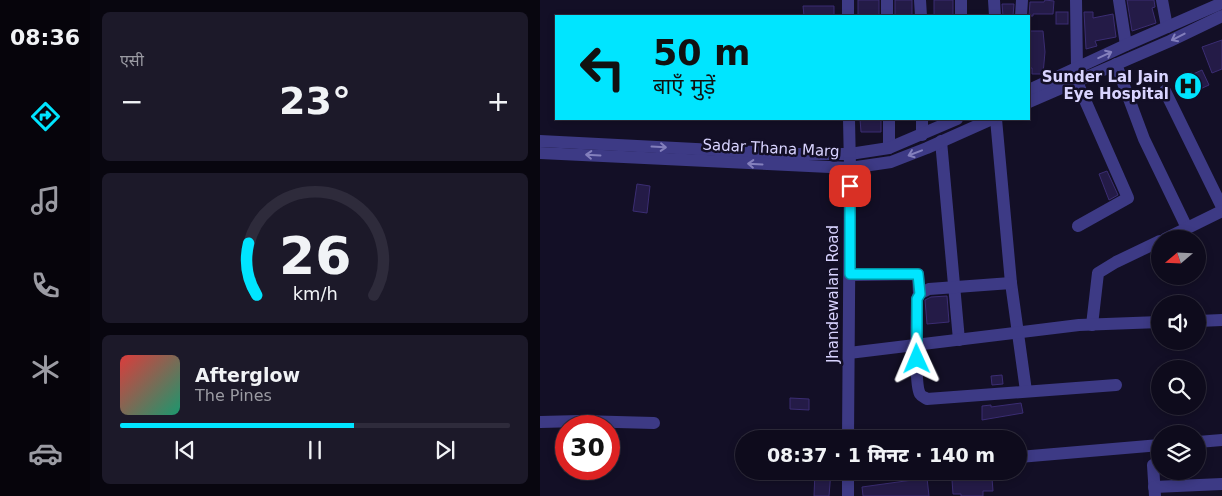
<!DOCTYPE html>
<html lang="hi">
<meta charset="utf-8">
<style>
:root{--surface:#0e0b1c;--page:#1c1929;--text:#f1f3f6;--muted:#9b9ba3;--line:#2e2b3b;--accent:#00e5ff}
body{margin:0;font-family:"DejaVu Sans","Noto Sans Devanagari",sans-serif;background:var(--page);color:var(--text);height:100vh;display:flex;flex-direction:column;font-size:19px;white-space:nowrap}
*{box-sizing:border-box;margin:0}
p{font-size:16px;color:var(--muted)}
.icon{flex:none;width:28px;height:28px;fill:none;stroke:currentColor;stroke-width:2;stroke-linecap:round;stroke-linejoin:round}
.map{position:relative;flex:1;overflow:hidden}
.sheet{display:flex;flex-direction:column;gap:12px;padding:12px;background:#08060f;width:450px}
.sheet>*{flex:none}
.hud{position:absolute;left:15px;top:15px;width:475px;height:105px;border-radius:0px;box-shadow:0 2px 8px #0003,0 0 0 1px var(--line);background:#00e5ff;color:#111;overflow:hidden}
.needle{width:32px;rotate:251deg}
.controls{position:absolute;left:611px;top:230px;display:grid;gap:10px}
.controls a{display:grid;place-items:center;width:55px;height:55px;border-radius:50%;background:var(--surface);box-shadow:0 2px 8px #0003,0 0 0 1px var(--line);font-size:25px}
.speed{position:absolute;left:15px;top:415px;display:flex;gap:10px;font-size:25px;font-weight:700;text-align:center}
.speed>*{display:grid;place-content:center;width:65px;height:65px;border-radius:50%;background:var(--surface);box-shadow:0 2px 8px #0003,0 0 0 1px var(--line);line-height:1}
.speed .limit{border:8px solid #d22;background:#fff;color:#111}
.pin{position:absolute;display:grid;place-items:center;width:42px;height:42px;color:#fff;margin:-21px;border-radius:10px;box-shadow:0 2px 8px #0006}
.me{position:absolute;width:55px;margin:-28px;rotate:359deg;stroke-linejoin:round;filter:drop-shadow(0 0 4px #0008)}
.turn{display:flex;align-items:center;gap:18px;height:105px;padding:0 15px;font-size:22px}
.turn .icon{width:65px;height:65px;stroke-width:2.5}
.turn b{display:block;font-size:35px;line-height:42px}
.big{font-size:38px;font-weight:800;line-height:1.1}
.sheet .widget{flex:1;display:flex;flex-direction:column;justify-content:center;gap:8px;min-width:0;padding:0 18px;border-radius:8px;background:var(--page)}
.sheet .dial{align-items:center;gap:0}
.dial svg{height:130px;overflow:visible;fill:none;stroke:var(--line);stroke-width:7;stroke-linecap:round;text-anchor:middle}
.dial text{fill:var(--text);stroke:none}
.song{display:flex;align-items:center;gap:15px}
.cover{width:60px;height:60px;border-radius:8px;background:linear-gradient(135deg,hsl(0 70% 55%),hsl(160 70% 35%))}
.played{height:5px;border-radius:2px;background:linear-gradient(90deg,var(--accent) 60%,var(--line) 60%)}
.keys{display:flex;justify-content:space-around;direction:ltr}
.heat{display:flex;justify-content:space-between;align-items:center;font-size:28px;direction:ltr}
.trip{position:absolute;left:195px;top:430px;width:292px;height:50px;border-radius:25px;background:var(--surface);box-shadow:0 2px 8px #0003,0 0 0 1px var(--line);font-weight:800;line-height:50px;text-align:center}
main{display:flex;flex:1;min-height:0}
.menu{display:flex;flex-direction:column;width:90px;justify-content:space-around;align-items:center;background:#06040b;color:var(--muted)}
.menu .icon{width:35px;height:35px}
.menu .active{color:var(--accent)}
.menu b{font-size:22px;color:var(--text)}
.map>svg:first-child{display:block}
</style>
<main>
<nav class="menu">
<b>08:36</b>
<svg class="icon active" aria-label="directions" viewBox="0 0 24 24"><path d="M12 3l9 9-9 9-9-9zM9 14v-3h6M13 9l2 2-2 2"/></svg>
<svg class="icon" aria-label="music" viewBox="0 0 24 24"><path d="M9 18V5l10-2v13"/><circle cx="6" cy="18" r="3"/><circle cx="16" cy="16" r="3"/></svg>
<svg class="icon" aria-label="phone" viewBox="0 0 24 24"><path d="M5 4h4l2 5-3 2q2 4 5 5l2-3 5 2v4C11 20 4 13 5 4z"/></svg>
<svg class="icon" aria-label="climate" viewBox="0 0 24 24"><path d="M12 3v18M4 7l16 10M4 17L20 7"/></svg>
<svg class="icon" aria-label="car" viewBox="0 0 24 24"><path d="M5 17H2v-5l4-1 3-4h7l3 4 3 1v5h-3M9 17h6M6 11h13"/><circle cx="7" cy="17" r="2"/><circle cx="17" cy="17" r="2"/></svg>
</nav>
<section class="sheet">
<div class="widget"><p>एसी</p>
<div class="heat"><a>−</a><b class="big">23°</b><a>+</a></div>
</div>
<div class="widget dial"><svg viewBox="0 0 100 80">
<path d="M14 69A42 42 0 1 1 86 69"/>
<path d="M14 69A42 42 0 0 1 9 37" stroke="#00e5ff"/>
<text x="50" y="56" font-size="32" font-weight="700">26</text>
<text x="50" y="72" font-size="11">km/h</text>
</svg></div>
<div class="widget">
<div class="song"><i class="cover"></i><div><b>Afterglow</b><p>The Pines</p></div></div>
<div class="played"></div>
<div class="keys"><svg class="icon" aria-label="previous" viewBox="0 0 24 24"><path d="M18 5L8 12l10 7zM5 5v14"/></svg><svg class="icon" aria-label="pause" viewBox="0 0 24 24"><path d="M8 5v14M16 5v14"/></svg><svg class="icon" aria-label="next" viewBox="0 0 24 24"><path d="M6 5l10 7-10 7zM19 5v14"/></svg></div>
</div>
</section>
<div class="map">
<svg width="682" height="496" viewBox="0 0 682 496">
<rect width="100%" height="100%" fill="#130f26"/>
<g fill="#241b47" stroke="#3b2d73">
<rect x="318" y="0" width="21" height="16"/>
<rect x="355" y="0" width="17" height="16"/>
<rect x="394" y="0" width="19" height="16"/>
<path d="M505,0L514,1L513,14H493V16H489L490,2H504Z"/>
<path d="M587,0H614L615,7L612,8L616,23L592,31Z"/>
<path d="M462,4H474L473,16H463Z"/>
<path d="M263,6H294V16H264Z"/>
<rect x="516" y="12" width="12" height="12"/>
<path d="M544,12H553V18L573,14L576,37L555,41L557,46L546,49Z"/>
<path d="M489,31H503L505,52L503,74H492V68H489Z"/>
<path d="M682,40V69L672,73L662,47Z"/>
<path d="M662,70L669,85L649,94L642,79Z"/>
<path d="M320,119H341V132H321Z"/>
<path d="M567,171L578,195L569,200L559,174Z"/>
<path d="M97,184L110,186L107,213L93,211Z"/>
<path d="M407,296L409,322L387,324L385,300L391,297Z"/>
<path d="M462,375L463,384L452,385L451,376Z"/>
<path d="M250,398L269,399V410L250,409Z"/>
<path d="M481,403L483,413L442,420V406L451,405V407Z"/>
<path d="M275,471H291L289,496H274Z"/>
<path d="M387,478L389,496H323L322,487Z"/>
<path d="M452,478L453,491H443V496H421V494H413L412,480Z"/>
</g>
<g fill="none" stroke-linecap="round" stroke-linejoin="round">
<g stroke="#3d3a85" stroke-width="12">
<path d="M308,0V16"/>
<path d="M347,0V16"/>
<path d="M380,0L381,16"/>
<path d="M421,0V16"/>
<path d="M454,0L455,16"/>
<path d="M536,0L537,68"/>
<path d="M579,0L586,45"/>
<path d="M622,0L627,27"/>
<path d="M481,16L482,0"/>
<path d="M576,64L604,139L647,228"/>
<path d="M537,82L588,198L538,226"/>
<path d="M489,90L586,45L682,3"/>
<path d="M625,91L682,207"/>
<path d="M489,102L630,41L682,16"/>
<path d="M349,119V148"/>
<path d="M382,119V135"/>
<path d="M456,119L471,283L486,391"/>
<path d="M0,141L252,154H310L349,148L417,119"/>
<path d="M401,141L419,340"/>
<path d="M0,153L310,168L351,162L387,148L452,119"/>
<path d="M625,239L682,211"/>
<path d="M310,275L378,274L379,294"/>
<path d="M471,283L389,289L379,294L377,299C377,315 374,384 380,394C382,397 384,397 387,399L576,385"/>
<path d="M658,321L682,320"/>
<path d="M552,325L558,273L576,262L620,241"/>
<path d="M309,353L539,325L620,322"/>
<path d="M0,422L40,421L114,423"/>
<path d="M308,439L310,168L309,119"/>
<path d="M658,442L682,440"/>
<path d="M479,457L620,445"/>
<path d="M613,465L615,496"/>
<path d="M308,471V496"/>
<path d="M614,487L682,484"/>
</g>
</g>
<defs><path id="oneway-shaft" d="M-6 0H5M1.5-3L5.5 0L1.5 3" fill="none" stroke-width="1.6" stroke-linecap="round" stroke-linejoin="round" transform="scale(1.25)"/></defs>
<g stroke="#837fbc">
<use href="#oneway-shaft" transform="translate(638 37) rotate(153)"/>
<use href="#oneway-shaft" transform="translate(565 55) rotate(-25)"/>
<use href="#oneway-shaft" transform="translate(119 147) rotate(3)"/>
<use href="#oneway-shaft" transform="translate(375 153) rotate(159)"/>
<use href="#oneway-shaft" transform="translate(53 155) rotate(-177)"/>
<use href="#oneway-shaft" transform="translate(215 164) rotate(-177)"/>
</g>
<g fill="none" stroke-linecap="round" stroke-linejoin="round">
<g stroke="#0095a6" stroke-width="12">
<path id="route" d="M310,186V274H378L380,294L377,299V359"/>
</g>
<use href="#route" stroke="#00e5ff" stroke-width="9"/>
</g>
<defs>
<g id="hospital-disc" transform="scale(1.4375)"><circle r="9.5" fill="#00e5ff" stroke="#130f26"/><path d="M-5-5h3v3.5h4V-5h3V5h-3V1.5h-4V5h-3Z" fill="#111"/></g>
</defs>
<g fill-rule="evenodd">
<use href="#hospital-disc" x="648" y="86"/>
</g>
<g text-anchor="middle" stroke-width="5" stroke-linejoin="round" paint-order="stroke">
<g font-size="15" font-weight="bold" fill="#d9d4ff" stroke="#130f26" text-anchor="end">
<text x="629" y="82">Sunder Lal Jain<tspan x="629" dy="17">Eye Hospital</tspan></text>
</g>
<g font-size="15" fill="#d9d4ff" stroke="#130f26">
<text transform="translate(231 148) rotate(3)" y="5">Sadar Thana Marg</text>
<text transform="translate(293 294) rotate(-90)" y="5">Jhandewalan Road</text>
</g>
</g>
</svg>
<div class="controls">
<a><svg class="needle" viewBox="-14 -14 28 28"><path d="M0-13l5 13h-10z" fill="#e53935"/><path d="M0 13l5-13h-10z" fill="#9b9ba3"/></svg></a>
<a><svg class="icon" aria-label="sound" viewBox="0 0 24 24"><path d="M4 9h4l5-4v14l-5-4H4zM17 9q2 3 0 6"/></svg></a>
<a><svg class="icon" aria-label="search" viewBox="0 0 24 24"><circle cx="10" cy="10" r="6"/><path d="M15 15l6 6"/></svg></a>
<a><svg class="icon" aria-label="layers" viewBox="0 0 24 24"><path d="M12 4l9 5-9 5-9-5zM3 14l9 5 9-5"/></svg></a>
</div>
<div class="speed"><div class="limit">30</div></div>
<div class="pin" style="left:310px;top:186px;background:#d93025"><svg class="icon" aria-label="arrive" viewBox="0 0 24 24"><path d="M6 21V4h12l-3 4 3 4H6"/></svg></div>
<svg class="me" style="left:377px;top:359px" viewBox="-20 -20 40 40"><path d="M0-17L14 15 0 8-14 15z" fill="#00e5ff" stroke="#fff" stroke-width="4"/></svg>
<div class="trip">08:37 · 1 मिनट · 140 m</div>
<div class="hud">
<div class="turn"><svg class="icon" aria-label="left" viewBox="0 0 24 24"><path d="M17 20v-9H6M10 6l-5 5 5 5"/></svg><div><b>50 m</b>बाएँ मुड़ें</div></div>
</div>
</div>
</main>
